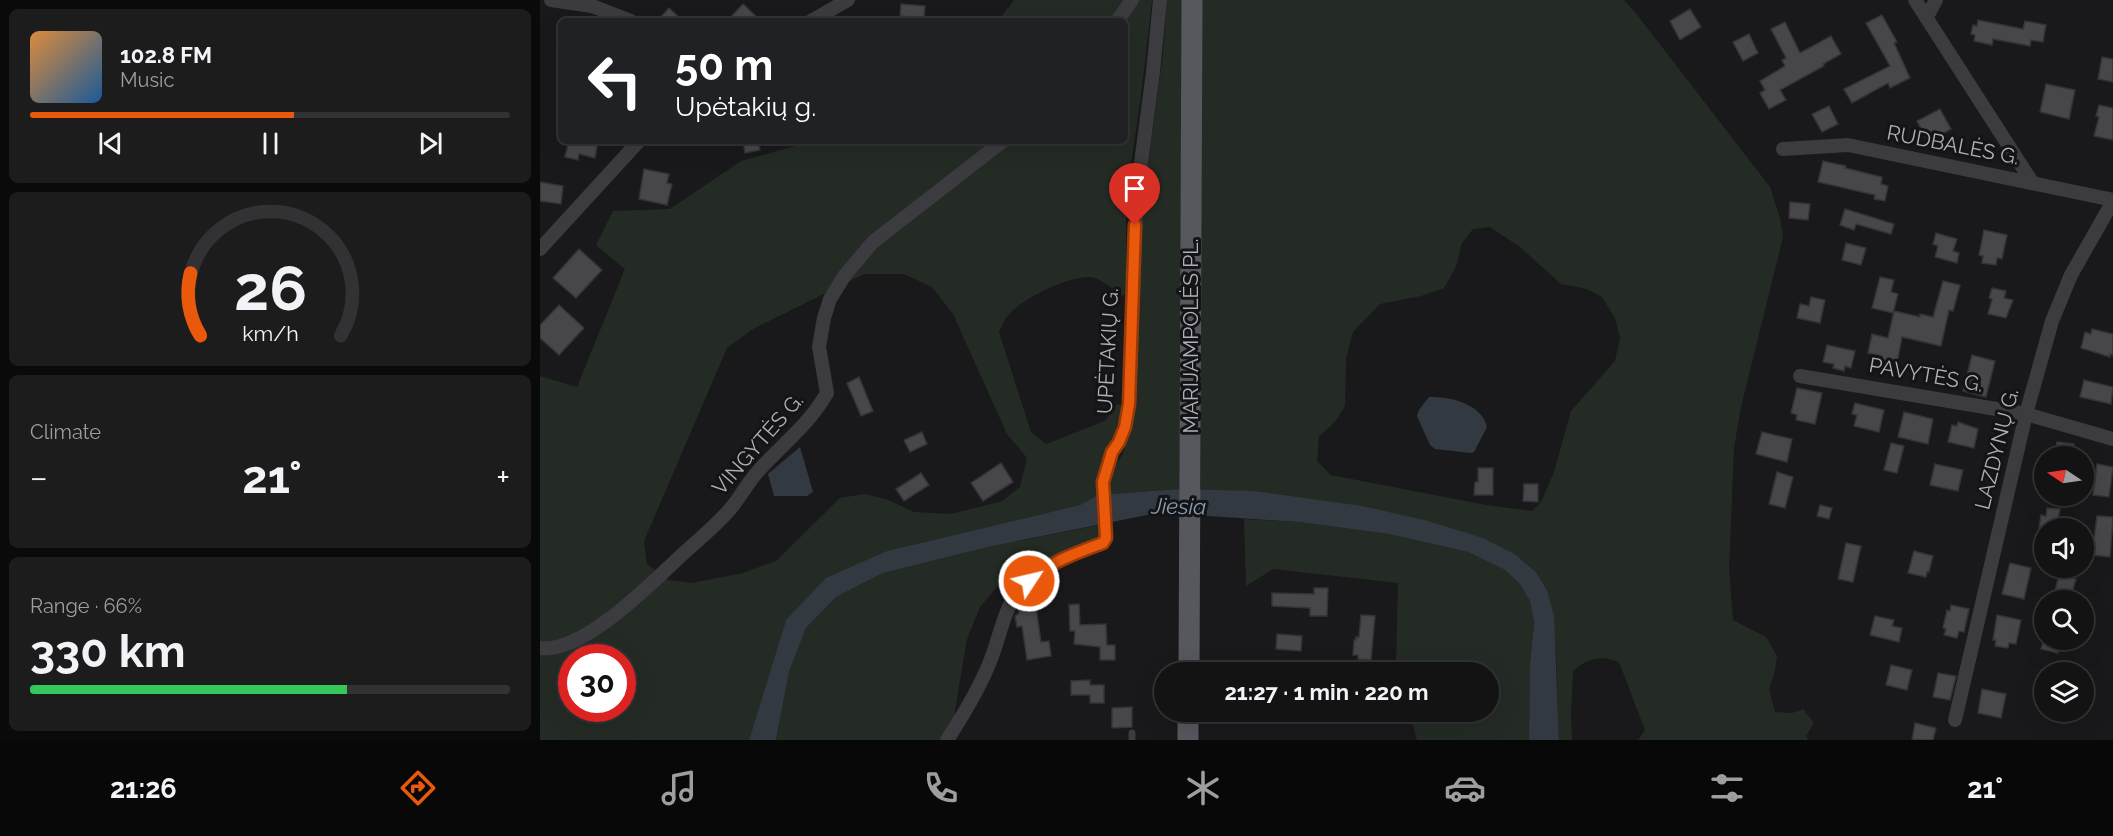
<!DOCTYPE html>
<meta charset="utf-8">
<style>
:root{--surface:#131314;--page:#1c1c1d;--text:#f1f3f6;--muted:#9d9ea0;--line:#323234;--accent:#ea580c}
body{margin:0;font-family:Raleway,sans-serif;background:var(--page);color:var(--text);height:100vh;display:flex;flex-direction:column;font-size:22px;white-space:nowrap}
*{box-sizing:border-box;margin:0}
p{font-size:20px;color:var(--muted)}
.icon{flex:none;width:33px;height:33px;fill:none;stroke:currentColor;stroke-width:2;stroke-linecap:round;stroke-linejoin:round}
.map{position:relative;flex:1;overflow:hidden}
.panel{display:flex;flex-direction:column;gap:9px;padding:9px;background:#0a0a0b;width:540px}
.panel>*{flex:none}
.guide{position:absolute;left:18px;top:18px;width:570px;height:126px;border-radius:9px;box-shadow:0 6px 24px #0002,0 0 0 2px var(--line);background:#202124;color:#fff;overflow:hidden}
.needle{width:39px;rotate:283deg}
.tools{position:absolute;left:1494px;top:446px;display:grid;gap:12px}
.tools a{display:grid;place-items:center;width:60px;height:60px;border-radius:50%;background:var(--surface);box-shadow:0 6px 24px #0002,0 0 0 2px var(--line);font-size:30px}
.speed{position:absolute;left:18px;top:644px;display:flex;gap:12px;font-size:30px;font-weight:700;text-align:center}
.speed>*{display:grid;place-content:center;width:78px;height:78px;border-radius:50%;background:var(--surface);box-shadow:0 6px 24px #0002,0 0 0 2px var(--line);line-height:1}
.speed .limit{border:9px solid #d22;background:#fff;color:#111}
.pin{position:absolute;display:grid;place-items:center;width:51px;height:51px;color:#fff;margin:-62px -26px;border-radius:50% 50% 50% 0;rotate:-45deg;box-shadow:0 0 6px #0007}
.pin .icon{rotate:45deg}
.me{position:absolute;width:66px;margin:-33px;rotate:55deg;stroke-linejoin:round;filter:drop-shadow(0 0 4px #0008)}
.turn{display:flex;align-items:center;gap:21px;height:126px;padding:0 18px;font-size:27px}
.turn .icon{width:78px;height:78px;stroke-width:2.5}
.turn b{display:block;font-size:42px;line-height:51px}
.big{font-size:45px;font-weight:700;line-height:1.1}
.panel .widget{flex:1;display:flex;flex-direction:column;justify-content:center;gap:9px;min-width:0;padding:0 21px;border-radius:9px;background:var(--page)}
.panel .dial{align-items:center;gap:0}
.dial svg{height:156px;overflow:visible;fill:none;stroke:var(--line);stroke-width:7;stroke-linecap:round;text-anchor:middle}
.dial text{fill:var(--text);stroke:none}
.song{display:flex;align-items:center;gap:18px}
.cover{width:72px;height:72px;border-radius:9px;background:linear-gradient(135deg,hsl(30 70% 55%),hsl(210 70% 35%))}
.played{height:6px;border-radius:3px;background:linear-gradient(90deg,var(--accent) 55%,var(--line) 55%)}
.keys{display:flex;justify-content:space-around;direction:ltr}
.heat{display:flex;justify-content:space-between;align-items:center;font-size:33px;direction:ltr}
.charge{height:9px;border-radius:4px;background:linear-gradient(90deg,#34c759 66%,var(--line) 0)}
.trip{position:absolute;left:614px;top:662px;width:345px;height:60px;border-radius:30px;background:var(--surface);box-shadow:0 6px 24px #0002,0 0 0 2px var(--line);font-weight:700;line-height:60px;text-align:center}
.menu{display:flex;height:96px;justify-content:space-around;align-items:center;background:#080808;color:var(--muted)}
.menu .icon{width:42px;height:42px}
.menu .on{color:var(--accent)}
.menu b{font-size:27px;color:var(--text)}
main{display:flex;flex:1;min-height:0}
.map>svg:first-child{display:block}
</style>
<main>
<section class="panel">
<div class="widget">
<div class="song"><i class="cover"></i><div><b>102.8 FM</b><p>Music</p></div></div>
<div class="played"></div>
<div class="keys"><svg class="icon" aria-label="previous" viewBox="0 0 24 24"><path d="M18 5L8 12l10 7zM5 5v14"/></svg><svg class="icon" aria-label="pause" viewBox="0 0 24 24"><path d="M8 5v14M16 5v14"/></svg><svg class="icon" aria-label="next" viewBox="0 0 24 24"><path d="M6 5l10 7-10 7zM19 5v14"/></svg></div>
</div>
<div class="widget dial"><svg viewBox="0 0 100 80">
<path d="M14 69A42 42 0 1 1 86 69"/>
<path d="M14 69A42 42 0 0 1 9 37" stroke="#ea580c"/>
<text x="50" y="56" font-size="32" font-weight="700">26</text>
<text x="50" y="72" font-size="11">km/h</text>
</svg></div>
<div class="widget"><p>Climate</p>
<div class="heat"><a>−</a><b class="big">21°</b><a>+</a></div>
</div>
<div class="widget"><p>Range · 66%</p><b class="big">330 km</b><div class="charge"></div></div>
</section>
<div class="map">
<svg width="1573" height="740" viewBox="0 0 1573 740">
<rect width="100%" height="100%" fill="#19191b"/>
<g fill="#242b25" fill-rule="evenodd">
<path d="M474,0H612L602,88L588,186L586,219V294L582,296C573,289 560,277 549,277C526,277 478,300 465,319C463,322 461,328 459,332L491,432L506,444L565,421L577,404L584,406L572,441L565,450L562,463L575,466L583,454L593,412L604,195L623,54L627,0H642L639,489L558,495L540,505L347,551L246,620L209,740H0V376L37,387L85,269L56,245L73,211L130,209L201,161L274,141H585V21H458ZM324,274H364L392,287L413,314L467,434L487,458L480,487L462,501L411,514L374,512L346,499L324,494L300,498L236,561L203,573L152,583L129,580L107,564L104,541L187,348L213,329ZM32,657H82V708H32Z"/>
<path d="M661,0H1084L1098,16L1230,187L1240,218L1243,237L1201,407L1194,448L1189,569L1193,620L1226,637L1237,656L1235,671L1229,689L1235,712L1252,713L1263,709L1274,723L1266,736L1268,740H1098L1105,730L1079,662C1060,655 1048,658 1033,671L1031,712L1032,740H1019L1016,653L1007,590L996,572L976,555L713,491H661ZM950,227L980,247L1021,284L1047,289L1062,297L1075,318L1080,338L1075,361L1031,411L1014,472L1001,502L992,511L946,505L791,475L777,461L779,436L795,422L805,406L806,358L813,332L840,304L881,296L904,288L916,267L922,243L933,229Z"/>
<path d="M704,519L759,522L849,534L928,552L965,570L979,583L990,601L994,623L990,663L989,740H877L869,711H948V672H858L856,665L858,583L733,569L706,586Z"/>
<path d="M560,525L562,532L554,544L475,572L456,588L440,607L427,639L410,740H236L249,672L266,628L296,597L343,573L448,547Z"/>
</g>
<g fill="#323940">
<path d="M889,397C910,396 942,404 947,427L934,452L931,453L895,449L890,445L877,416L879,410Z"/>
<path d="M260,447L273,492L267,496H234L228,474Z"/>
<path d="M639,489L713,491L822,506L884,520L943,538L976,555L996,572L1007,590L1014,616L1019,740H989L990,663L994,623L990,601L979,583L965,570L928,552L849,534L759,522L639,514H612L448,547L343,573L296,597L266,628L249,672L236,740H209L246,620L286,578L347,551L540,505L558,495Z"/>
</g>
<g fill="#47464b" stroke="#343437" stroke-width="1.5">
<path d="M203,4L221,21H187Z"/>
<path d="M361,4L385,6L384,18L360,16Z"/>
<path d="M129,8L143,21H117Z"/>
<path d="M1150,9L1161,27L1140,40L1130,21Z"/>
<path d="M1342,15L1357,42L1354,43L1370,78L1350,88L1348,83L1312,103L1304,89L1350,66L1326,23Z"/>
<path d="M1438,20L1483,29L1485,21L1506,25L1503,42L1491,40L1490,46L1453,39L1452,45L1434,41L1435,35L1431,34L1433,25L1437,26Z"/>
<path d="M1245,22L1260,53L1291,36L1301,54L1283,64L1284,66L1240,90L1246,100L1229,109L1220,93L1225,90L1220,81L1245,66L1242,60L1246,58L1231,29Z"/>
<path d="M1209,34L1218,53L1203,61L1193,42Z"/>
<path d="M1562,57L1573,59V82L1558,79Z"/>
<path d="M1506,84L1535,90L1529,119L1500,112Z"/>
<path d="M1559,105L1573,108V140L1554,136L1559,117L1556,116Z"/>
<path d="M1289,106L1298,124L1282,132L1272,114Z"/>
<path d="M1400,109L1411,129L1388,142L1377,121Z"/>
<path d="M29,141H58L55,158L39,154L38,160L25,157Z"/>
<path d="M203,141H218L220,150L205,153Z"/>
<path d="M1283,161L1306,166L1305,168L1342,177L1341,184L1348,186L1345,201L1334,199L1335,195L1278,182Z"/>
<path d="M104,169L129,174L127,183L132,184L127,205L99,199Z"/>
<path d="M0,182L23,186L21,204L0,201Z"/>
<path d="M1250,202L1270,204L1268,220L1249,218Z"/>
<path d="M1305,209L1354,224L1351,234L1316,224L1314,230L1300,225Z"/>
<path d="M1444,230L1467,235L1462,259L1457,258L1456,265L1442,263L1443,256L1439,255Z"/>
<path d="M1396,233L1417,239L1413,251L1419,253L1417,263L1395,257L1398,246L1393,244Z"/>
<path d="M1306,243L1326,248L1321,265L1302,260Z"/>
<path d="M39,249L62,270L36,298L13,278Z"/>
<path d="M1340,277L1354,280L1351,292L1358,294L1353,313L1332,308Z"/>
<path d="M1403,281L1420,285L1413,311L1409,310L1401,346L1362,337L1357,363L1341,360L1342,356L1328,353L1332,334L1348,338L1354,311L1380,317V314L1393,317Z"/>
<path d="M1452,288L1466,291L1464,298L1473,300L1466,318L1448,314L1452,299L1449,298Z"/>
<path d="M1271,297L1285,300L1280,323L1257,318L1260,304L1269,306Z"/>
<path d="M19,305L44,328L19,355L0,338V325Z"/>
<path d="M1552,329L1573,334V355L1570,354V357L1541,348L1545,332L1551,334Z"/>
<path d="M1287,345L1315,351L1311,368L1305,366L1304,371L1293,368L1294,364L1283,362Z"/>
<path d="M1432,355L1455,361L1446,397L1423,391Z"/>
<path d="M319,377L333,411L321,416L307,383Z"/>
<path d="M1544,380L1573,387L1571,404L1540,397Z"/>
<path d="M1257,388L1282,393L1275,424L1256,420L1257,415L1251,413Z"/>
<path d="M1315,403L1344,410L1339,432L1314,426L1317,415L1312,414Z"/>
<path d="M1364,412L1393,419L1388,444L1358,437Z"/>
<path d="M1418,422L1438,429L1434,448L1408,442L1412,425L1417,426Z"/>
<path d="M382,432L387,444L370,452L364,440Z"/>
<path d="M1222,432L1252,439L1247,462L1216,454Z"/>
<path d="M1517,442L1534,444L1533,456H1515Z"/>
<path d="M1351,443L1364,446L1357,473L1344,470Z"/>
<path d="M461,463L473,482L443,501L431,483Z"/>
<path d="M1395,464L1423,470L1418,491L1390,485Z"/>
<path d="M1557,464L1573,467L1569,497L1553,495Z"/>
<path d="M938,468H953V495H934L935,482H938Z"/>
<path d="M1237,472L1253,477L1245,508L1229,504Z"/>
<path d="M381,473L389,485L364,501L356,489Z"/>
<path d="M984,484H998V502L983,501Z"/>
<path d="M1280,505L1292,508L1289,519L1277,516Z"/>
<path d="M1507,508L1520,509L1518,519L1538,522L1537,528H1499L1501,515L1506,516Z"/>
<path d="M1557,516L1573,517L1570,557L1552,555Z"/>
<path d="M1306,543L1321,546L1313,582L1298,579Z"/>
<path d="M1374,551L1393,556L1389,572H1387L1386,577L1368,573Z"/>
<path d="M1470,563L1491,568L1484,599L1462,594Z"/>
<path d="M1519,574L1536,579L1530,600H1513Z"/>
<path d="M774,588H788L787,616H770V608L732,606V593L774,594Z"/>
<path d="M495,600L501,642L509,641L511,656L487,660L482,626L477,627L475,616L479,613L478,608L482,602Z"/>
<path d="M539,604L540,625L566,624L567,645H575V660H560V647L534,644L535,631H530L529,605Z"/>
<path d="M1411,605L1429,609L1424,632L1419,631L1417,638L1404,635L1406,629L1403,628L1407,610L1410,611Z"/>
<path d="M821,615L835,616L831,660L818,659V655H813L814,640H816V637H819Z"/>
<path d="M1457,615L1481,620L1476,644L1469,643L1468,648L1455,646L1456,640H1453Z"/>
<path d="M1335,616L1354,620L1352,626L1362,628L1359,642L1330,635Z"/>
<path d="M737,634L762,636L761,651L736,649Z"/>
<path d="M1504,639H1521L1518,653L1501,649Z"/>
<path d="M1351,665L1372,670L1367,690L1346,685Z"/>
<path d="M1398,673L1416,676L1410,700L1393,697Z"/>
<path d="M550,680V685H564V703H550V695H531V681Z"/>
<path d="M1442,689L1466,694L1461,718L1438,713Z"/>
<path d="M592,707V727L572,728V708Z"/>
<path d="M1375,723L1396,728L1393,740H1372Z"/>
</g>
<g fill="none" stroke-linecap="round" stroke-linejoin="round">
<path stroke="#3b3b40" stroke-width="7" d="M592,733V740"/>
<g stroke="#3b3b40" stroke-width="14">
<path d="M11,0L52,6L91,21"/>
<path d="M1375,0L1492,182"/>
<path d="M1387,17L1396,0"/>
<path d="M271,21L308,0"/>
<path d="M577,21L592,0"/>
<path d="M1243,149L1308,145L1573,200"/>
<path d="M0,249L99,141"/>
<path d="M1260,376L1486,414L1573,439"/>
<path d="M0,648C44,654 114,580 145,552C160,538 178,524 191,508C202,495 209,480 221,468C244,443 270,423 287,393L279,347L284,318L290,299L305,275L333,242L463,141"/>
<path d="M1415,720L1486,414L1512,321L1531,275L1573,201"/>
<path d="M407,740C424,714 440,688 451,659C460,636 464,609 479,590C499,564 534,554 563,543L566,538L563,482L572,452L579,442L585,427L589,404L597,193L613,72L620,0"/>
</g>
<g stroke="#57585e" stroke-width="21">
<path d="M649,672L652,0"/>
<path d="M648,740V711"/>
</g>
</g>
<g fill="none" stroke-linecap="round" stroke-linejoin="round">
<g stroke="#983908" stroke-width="15">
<path id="route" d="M489,581C510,562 536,553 563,543L566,538L563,482L572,452L579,442L585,427L589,404L595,225"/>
</g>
<use href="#route" stroke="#ea580c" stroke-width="10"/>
</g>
<g text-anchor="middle" stroke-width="6" stroke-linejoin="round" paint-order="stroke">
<g font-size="21" fill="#adb0b9" stroke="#141416">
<text transform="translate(1413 145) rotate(11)" y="7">RUDBALĖS G.</text>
<text transform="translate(651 336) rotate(-90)" y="7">MARIJAMPOLĖS PL.</text>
<text transform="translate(568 351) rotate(-87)" y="7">UPĖTAKIŲ G.</text>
<text transform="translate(1386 375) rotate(10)" y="7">PAVYTĖS G.</text>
<text transform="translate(218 444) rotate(-49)" y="7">VINGYTĖS G.</text>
<text transform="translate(1457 449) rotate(-76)" y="7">LAZDYNŲ G.</text>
</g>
<g font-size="22" font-style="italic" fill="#889bb0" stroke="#141416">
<text transform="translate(639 506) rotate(1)" y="8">Jiesia</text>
</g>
</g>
</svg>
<div class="tools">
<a><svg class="needle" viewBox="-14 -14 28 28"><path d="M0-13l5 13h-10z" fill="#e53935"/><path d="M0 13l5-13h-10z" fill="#9d9ea0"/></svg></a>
<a><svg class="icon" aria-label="sound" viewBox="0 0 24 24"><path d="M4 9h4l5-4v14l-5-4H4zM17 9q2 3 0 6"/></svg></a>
<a><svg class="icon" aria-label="search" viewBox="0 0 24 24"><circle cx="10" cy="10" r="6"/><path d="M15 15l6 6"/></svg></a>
<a><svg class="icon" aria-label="layers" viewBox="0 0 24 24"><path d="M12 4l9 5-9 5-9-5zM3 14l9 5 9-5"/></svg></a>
</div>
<div class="speed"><div class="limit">30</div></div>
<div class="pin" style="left:595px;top:225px;background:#d93025"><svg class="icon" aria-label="arrive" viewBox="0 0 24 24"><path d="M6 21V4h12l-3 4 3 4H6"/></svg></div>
<svg class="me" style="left:489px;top:581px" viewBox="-20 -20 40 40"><circle r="17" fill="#ea580c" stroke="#fff" stroke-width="3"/><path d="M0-11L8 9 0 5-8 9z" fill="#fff"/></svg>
<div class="trip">21:27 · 1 min · 220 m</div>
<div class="guide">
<div class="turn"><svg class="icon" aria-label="left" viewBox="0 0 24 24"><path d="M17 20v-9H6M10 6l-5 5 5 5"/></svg><div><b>50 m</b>Upėtakių g.</div></div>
</div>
</div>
</main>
<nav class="menu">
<b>21:26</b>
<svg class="icon on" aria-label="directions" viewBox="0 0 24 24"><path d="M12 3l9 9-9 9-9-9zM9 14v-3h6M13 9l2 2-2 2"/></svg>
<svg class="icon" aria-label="music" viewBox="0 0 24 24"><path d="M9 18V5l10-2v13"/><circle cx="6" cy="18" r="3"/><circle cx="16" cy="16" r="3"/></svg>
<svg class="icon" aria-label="phone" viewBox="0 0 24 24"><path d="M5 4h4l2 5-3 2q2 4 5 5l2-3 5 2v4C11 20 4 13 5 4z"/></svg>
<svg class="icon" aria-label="climate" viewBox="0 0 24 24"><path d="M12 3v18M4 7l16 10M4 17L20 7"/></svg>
<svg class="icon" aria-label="car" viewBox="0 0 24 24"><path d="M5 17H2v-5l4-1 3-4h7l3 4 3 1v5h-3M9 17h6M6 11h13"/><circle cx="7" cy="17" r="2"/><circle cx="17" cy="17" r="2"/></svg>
<svg class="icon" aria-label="filters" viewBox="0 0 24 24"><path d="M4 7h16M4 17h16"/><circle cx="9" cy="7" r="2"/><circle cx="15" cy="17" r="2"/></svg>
<b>21°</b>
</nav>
